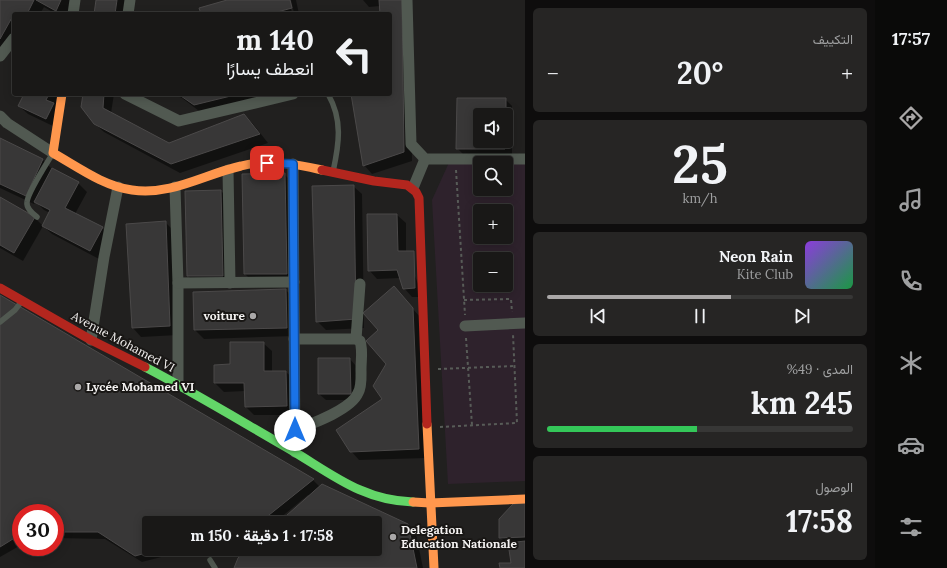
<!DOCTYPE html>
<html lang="ar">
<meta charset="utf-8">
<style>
:root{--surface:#191817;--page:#262524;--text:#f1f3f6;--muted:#9fa0a1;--line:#373736;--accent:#aaa8a8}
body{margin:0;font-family:Lora,Vazirmatn,serif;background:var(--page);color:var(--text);direction:rtl;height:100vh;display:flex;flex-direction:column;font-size:15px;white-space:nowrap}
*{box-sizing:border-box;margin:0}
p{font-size:13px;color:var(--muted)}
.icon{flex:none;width:22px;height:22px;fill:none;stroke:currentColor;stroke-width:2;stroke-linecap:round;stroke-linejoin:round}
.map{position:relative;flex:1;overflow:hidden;direction:ltr}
.details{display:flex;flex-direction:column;gap:8px;padding:8px;background:#0e0d0d;width:350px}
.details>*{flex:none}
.guide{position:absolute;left:12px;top:12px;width:380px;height:84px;border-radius:4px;box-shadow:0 2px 10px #0003,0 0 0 1px var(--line);direction:rtl;background:#191817;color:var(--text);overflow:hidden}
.buttons{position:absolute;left:473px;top:108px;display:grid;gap:8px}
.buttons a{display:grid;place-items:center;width:40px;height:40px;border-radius:4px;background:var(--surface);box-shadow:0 2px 10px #0003,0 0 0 1px var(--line);font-size:20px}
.speed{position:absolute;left:12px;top:504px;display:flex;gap:8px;font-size:20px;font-weight:700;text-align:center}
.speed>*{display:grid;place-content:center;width:52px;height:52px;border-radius:50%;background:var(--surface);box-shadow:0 2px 10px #0003,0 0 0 1px var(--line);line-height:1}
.speed .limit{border:6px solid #d22;background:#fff;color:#111}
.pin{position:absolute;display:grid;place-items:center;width:34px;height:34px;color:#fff;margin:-17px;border-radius:8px;box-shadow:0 2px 6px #0006}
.me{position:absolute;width:44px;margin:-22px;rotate:0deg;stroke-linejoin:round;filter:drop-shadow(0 0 3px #0008)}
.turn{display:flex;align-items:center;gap:14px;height:84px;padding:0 12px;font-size:18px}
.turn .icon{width:52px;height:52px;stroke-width:2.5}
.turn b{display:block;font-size:28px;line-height:34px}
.big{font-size:30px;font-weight:800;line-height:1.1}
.details .card{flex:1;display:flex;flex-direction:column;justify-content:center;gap:6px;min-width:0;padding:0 14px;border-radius:6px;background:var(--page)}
.details .dial{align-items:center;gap:0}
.dial b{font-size:52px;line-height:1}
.song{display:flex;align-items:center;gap:12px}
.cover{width:48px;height:48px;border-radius:6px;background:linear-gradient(135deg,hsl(270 70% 55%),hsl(140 70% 35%))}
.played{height:4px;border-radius:2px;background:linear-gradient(90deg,var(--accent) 60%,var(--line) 60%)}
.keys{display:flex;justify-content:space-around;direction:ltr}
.heat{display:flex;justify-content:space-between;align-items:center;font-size:22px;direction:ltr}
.charge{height:6px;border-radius:3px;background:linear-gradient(90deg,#34c759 49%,var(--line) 0)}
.trip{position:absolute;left:142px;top:516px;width:240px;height:40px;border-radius:4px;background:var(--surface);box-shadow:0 2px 10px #0003,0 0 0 1px var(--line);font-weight:800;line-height:40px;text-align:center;direction:rtl}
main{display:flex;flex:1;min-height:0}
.menu{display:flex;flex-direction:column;width:72px;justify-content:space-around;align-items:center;background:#0a0a09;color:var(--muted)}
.menu .icon{width:28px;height:28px}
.menu .current{color:var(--accent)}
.menu b{font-size:18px;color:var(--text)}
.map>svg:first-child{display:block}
</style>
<main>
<nav class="menu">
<b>17:57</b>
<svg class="icon current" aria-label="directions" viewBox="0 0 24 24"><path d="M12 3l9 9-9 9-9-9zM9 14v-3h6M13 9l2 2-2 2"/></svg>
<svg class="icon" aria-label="music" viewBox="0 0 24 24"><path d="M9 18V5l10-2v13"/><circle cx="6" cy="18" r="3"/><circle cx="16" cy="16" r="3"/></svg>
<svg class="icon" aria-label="phone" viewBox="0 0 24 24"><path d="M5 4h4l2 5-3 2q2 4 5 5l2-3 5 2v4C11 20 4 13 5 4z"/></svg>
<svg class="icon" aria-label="climate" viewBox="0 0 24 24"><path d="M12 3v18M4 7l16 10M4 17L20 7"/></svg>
<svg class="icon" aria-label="car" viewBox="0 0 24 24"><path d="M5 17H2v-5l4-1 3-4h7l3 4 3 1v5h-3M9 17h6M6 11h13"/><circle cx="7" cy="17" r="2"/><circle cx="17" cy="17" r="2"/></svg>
<svg class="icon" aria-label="filters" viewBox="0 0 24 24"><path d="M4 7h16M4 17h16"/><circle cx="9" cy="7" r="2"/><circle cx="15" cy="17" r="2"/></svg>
</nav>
<section class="details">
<div class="card"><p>التكييف</p>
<div class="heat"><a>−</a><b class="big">20°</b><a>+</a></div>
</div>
<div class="card dial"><b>25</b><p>km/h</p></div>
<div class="card">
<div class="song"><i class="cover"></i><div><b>Neon Rain</b><p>Kite Club</p></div></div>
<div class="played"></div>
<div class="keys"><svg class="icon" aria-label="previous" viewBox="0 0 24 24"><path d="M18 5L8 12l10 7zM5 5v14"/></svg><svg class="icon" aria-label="pause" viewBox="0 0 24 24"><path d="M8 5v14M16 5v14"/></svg><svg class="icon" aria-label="next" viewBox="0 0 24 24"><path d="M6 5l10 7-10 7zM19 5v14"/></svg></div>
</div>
<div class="card"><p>المدى · 49%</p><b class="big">245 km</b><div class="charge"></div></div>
<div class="card"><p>الوصول</p><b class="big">17:58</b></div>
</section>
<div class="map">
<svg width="525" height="568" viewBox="0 0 525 568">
<rect width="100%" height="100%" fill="#21201f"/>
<path fill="#2e222c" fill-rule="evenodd" d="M525,155V481L448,484L432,200L452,156ZM480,163H506V189H480ZM480,211H506V237H480ZM480,259H506V285H480Z"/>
<g fill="#0007" fill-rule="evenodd">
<path d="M0,0H74L67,14H56L44,7L40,14H14V38L0,55Z"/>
<path d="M97,0H127L125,14H95Z"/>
<path d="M231,0H289L292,13H294L291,0H296L299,14H202Z"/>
<path d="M363,0H410L412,161L372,174L364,165L352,94H390V14H381L380,6L369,7Z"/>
<path d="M25,94H61L55,127L28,114L19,106Z"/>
<path d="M84,94H114L111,113L169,144L244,115L253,124L268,143L180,173L104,132L94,123Z"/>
<path d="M173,94H281L203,114L182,98Z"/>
<path d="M458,99H505L512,106V155H464L457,148ZM480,115H506V141H480Z"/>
<path d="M0,139L43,160L52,169L78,183L87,192L75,214L102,228L111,237L99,259L52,234L43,226L50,213L44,210L36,202L34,204L0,188Z"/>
<path d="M284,174L293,183L295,282L254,283L245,274Z"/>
<path d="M353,186L362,194L364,328L326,330L317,321Z"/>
<path d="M221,191L230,200L231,284L197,285L188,276Z"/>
<path d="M0,198L34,217L43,226L23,261L0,248Z"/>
<path d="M397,215L406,223V252L423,297H412L404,288L400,278L377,279L369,270Z"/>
<path d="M165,222L174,231L178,335L141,337L133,328Z"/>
<path d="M394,288L421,318L427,458L359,460L351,451L384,400L387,363L380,331Z"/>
<path d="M286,290L294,299L295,336L204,339L195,330L194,293Z"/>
<path d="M0,296L313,480L320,487L407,525L416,534L423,568H235L249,549H375V523H279L310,496L308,495L274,523H149V549H192L142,562L105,539L55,538V513H21V545L0,557Z"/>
<path d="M263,343L272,351V372H286L295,380V415H254L246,407L245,391L224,392L215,383Z"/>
<path d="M350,359L356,366L357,400H326L319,394Z"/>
<path d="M525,504V568H501L512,564L509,544H507L500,537Z"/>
</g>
<g fill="#383737" stroke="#4b4949">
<path d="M0,0H34L27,14H14L0,39Z"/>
<path d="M36,0H61L56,11Z"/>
<path d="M96,0H117L115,14H94Z"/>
<path d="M227,0H290L292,8L270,14H201L199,8Z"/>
<path d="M379,0H402L404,152L363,166L351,94H390V14H380Z"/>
<path d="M24,94H49L46,100L54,103L46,119L18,106Z"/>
<path d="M83,94H104L103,108L169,143L244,114L260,134L171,164L94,124L81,107Z"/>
<path d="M178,94H239L194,105Z"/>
<path d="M457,98H506V115H480V141H505V149H456Z"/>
<path d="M0,138L43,159L26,196L0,184Z"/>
<path d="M52,168L79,182L65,208L103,227L90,251L42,226L50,210L34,202Z"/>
<path d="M285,173L287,274H244L242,174Z"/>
<path d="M354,185L356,319L316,322L312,186Z"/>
<path d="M221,190L223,276H187L185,191Z"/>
<path d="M0,197L35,217L14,253L0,245Z"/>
<path d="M367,214H397L398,251H414L415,288L403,289L397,270L368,271Z"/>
<path d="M166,221L170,326L132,328L126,224Z"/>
<path d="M394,286L413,308L419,449L350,452L336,430L382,399L373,386L386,364L366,341L378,330L363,313Z"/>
<path d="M286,289L287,328L194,330L193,292Z"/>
<path d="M0,295L314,479L259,523H149V549H161L135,556L98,532H55V513H21V534L0,547Z"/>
<path d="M230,342H264V371H286L287,406L245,407L244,383H214V365L230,364Z"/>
<path d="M318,358H350L351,394H318Z"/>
<path d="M322,484L408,524L417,568H234L238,558L248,549H375V523H278Z"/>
<path d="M525,503V537L499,538V519L513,504Z"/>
<path d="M525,541V568H500L499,563H511L508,543Z"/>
</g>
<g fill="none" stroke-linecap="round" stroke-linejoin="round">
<g stroke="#585c58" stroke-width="2" stroke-dasharray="3 3" stroke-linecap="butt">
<path d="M456,170L465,315"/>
<path d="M464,300L511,299L512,312"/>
<path d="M466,338L472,425"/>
<path d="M438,369L514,366"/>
<path d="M440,427L517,423L513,334"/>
</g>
<g stroke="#515951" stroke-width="5.5">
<path d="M328,94C343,120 339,144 333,172"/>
<path d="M37,217C32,213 26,208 27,202C28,192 47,163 53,153"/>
<path d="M0,322L15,310L22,301"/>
<path d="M210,560L215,568"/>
</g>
<g stroke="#515951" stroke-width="11">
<path d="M407,0L411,144L425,159H525"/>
<path d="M73,14L75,0"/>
<path d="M128,14L130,0"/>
<path d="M0,56L14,38"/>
<path d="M125,94L179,121L293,94"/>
<path d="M0,116L7,123L53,153"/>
<path d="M293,164L295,452"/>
<path d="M228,170L230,283"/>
<path d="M175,187L178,283V384"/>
<path d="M413,188L425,159"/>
<path d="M178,283L294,282"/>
<path d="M465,326L525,323"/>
<path d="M294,339H356L360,341C363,350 361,360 361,369C361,377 362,386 358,393C351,410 311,424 295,430"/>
<path d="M356,339L360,284"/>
<path d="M91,340L104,257L118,187"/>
</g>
<path stroke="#63d668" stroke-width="9" d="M145,367C193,392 239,420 286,447C328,471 361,501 413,502"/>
<g stroke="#ff974d" stroke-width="9">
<path d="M62,94L53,153C78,167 103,186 132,190C171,196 205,174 241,166C267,159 296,164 322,170"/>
<path d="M427,424L434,568"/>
<path d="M413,502L430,503L525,499"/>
</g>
<g stroke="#b3261e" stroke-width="9">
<path d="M322,170L374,181L407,185L416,192L419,198L427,424"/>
<path d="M0,288L91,340L145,367"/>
</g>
</g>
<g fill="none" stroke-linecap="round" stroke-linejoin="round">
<g stroke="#114b97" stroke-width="10">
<path id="route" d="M267,163L293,164L295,430"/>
</g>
<use href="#route" stroke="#1a73e8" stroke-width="7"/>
</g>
<g fill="#aaa8a8" stroke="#191715" stroke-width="1.5">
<circle cx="253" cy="316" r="4"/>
<circle cx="78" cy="387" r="4"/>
<circle cx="393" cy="537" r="4"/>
</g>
<g text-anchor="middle" stroke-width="4" stroke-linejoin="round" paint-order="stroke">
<g font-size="12" font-weight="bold" fill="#f4f2f1" stroke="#191715" text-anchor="start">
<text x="245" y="320" text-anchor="end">voiture</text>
<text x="86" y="391">Lycée Mohamed VI</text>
<text x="401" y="534">Delegation<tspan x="401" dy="14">Education Nationale</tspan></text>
</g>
<g font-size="12" fill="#f4f2f1" stroke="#191715">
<text transform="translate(123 342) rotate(28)" y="4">Avenue Mohamed VI</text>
</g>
</g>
</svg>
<div class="buttons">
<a><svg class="icon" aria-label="sound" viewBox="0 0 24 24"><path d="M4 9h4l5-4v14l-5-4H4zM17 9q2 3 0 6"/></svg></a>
<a><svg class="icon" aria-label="search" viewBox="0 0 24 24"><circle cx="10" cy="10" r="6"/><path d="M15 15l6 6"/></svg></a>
<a>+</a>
<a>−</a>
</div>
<div class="speed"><div class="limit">30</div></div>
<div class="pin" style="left:267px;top:163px;background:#d93025"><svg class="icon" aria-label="arrive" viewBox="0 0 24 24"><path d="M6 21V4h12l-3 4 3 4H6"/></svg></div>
<svg class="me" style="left:295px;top:430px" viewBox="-20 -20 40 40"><circle r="19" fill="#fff"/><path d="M0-13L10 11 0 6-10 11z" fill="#1a73e8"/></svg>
<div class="trip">17:58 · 1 دقيقة · 150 m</div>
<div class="guide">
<div class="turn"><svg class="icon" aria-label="left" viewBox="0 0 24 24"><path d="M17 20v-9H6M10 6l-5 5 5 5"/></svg><div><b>140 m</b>انعطف يسارًا</div></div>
</div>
</div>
</main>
